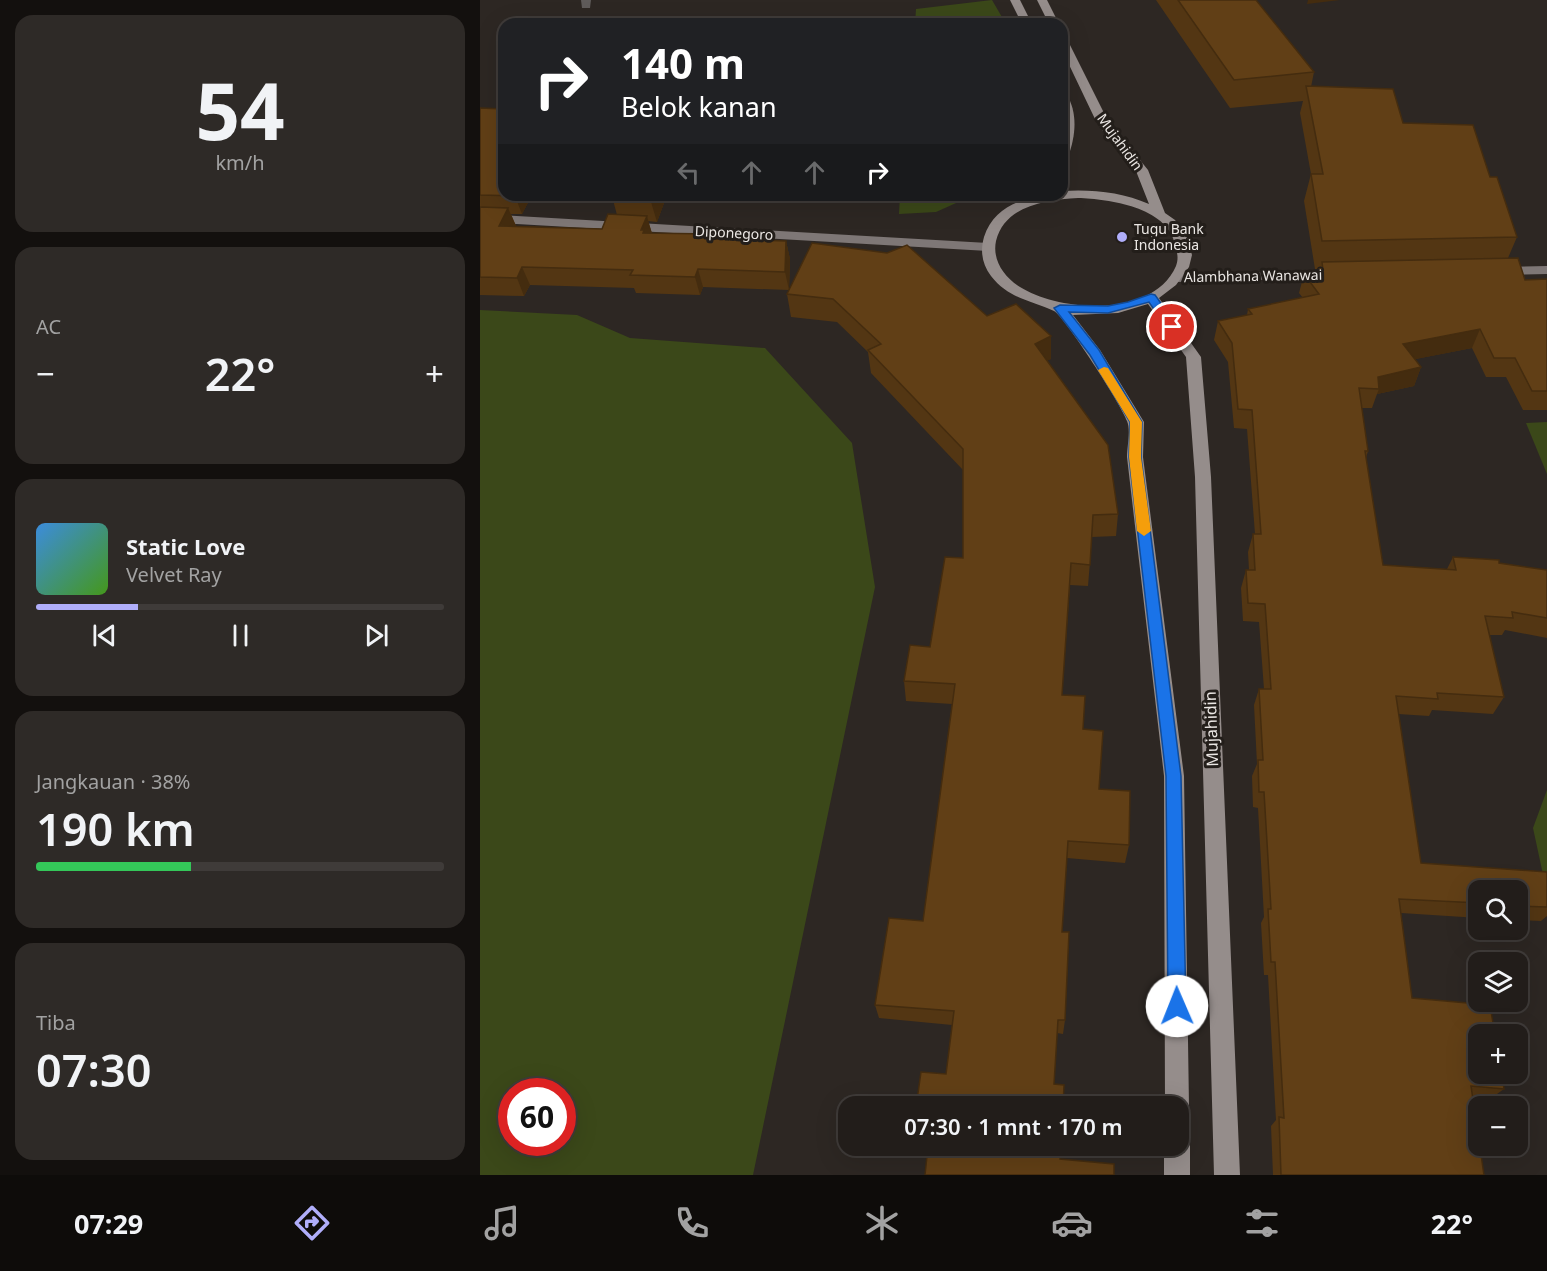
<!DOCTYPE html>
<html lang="id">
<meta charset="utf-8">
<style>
:root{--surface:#221d1a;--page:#2e2a27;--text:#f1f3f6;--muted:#a2a2a2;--line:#3f3b39;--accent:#b0aefa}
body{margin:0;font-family:"Noto Sans",sans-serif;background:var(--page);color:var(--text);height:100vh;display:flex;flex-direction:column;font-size:22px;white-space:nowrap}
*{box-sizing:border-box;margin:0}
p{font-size:20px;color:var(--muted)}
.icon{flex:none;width:33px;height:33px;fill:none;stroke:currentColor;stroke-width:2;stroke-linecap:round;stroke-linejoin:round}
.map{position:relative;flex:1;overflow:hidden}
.side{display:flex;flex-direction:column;gap:15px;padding:15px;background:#13100e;width:480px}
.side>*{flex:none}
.guide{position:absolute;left:18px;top:18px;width:570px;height:183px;border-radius:18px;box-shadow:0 6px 24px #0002,0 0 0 2px var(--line);background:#202124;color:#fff;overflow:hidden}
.tools{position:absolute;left:988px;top:880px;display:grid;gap:12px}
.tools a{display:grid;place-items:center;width:60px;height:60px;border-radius:12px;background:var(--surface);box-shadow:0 6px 24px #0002,0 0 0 2px var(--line);font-size:30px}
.speed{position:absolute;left:18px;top:1078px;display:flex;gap:12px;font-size:30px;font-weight:700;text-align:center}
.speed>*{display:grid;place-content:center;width:78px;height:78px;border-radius:50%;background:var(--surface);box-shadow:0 6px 24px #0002,0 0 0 2px var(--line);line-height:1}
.speed .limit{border:9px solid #d22;background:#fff;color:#111}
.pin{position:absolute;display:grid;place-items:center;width:51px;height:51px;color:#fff;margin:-26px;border:3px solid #fff;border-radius:50%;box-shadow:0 2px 6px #0007}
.me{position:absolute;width:66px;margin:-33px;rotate:359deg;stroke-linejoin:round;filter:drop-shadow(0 0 4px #0008)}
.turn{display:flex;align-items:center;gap:21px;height:126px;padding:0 24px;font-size:27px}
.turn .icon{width:78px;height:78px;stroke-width:2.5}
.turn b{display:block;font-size:42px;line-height:51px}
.lanes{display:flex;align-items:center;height:57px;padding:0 24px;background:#0003;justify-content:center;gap:30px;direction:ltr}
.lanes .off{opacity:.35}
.big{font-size:45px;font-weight:600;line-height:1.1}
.side .widget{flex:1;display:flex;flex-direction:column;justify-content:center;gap:9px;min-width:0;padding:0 21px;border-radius:18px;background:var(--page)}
.side .dial{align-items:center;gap:0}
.dial b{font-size:78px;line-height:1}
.song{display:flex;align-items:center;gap:18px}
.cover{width:72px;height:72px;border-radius:9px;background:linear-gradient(135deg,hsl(210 70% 55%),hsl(100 70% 35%))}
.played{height:6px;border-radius:3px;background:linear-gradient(90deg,var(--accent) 25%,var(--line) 25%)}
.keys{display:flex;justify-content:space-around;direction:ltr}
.heat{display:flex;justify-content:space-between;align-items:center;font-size:33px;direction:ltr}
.charge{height:9px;border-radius:4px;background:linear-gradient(90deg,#34c759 38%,var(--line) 0)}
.trip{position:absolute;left:358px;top:1096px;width:351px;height:60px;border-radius:18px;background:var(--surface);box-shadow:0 6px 24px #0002,0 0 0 2px var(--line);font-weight:600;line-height:60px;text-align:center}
.dock{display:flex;height:96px;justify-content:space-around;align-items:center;background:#0e0c0a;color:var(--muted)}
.dock .icon{width:42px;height:42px}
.dock .on{color:var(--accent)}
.dock b{font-size:27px;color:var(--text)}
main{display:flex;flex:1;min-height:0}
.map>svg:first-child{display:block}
</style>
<main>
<section class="side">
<div class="widget dial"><b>54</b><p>km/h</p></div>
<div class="widget"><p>AC</p>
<div class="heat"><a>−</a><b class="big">22°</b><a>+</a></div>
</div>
<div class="widget">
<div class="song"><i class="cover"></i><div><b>Static Love</b><p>Velvet Ray</p></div></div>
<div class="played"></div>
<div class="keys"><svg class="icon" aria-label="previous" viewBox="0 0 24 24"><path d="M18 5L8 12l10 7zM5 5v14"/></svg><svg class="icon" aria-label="pause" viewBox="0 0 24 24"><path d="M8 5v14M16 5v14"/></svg><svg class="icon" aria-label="next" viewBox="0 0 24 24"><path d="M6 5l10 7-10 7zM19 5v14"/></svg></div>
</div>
<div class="widget"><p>Jangkauan · 38%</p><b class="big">190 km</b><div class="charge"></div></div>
<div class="widget"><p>Tiba</p><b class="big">07:30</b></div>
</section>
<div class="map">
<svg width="1067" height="1175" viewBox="0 0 1067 1175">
<rect width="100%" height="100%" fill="#2d2723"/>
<g fill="#3b4819" fill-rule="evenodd">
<path d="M512,0L526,24H435L436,9Z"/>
<path d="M420,195H494L456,212L419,214Z"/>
<path d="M0,310L97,315L150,338L285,348L372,443L395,587L273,1175H0ZM32,1092H82V1143H32Z"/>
<path d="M1067,422V474L1046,423Z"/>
<path d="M1067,790V893L1053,828Z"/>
</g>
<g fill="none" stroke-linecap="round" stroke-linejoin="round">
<path fill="#5f5b5a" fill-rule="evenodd" d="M101,0H111L110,8H102Z"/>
<g fill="#7e7776" fill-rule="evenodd">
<path d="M0,214L508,243L515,247L508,251L0,222Z"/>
<path d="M1067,266V274L1018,275L1011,271L1018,267Z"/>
<path d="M846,271L853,275L851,278L696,282L689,278L696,274Z"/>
</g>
<g fill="#958d8b" fill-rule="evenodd">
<path d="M530,0H540L552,24H542Z"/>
<path d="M557,0H567L579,24H569Z"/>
<path d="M582,36L587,39L627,119L668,170L685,213L695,220L707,237L712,255L709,267L696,285L679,298L721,357L731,477L760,1175H734L715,477L706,357L668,304L638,313L593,315L620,350L664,422L663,457L704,776L709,1107L706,1116L699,1119V1107H685L684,776L647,457C647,447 651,430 647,421C642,406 585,317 574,311C550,300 529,299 511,276C502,264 500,251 504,237C515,203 550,195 582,195V191C611,189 642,192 669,204L656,171L626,136L615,119L582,50ZM598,198C629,199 687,207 695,244C697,252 699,258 696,266C673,319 580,312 540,287C524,277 512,260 516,241C525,205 566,200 598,198Z"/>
<path d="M582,92L586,93C598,113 596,135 588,157L582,161Z"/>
<path d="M699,1134L706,1137L710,1146V1175H684V1146H699Z"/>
</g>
</g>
<g fill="#533613">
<path d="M676,0H776L834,72L831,87L923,123L1010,177L1037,237L1028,258L1045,280L1067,279V410H1043L1026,377H1006L992,348L935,359L941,367L934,386L897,394L892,408H882L888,451L886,458L903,565L967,569L973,557L1019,563L1067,570V638L1025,630L1022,635H1009L1024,697L1013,714L952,710L949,716L918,714L941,863L1067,874V916L1061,921L1038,920V891H999V918L921,913L932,998L1024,1089L1010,1099L993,1097L1004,1175H793L791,1126L796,1120L788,975H784L781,923L784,917L778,808L773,807L772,776L777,764L774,705L779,689H784L779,622L763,621L761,588L766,570H769L768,552L773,534H775L767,429L754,428L748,362L734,340L738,321L767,315L768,309L823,298L819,293L824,274L839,271L840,269H835L824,201L831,174L820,113L823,101L750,108Z"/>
<path d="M0,108L52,195L42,214H31L36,226L122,229L137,215L133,200L135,195H187L177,222L168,221L172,233L231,234L232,239L306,241L310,259L309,290L223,287L220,295L156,293L154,288L50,285L44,296L0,295Z"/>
<path d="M307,294L507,316L571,359L567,360L638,514L636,536L612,537L608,586L590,585L582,695L603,729L619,789L649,845L645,863L587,858L582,932L585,1020L583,1034L577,1033L466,1074L472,1025L399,1018L395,1005L443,921L472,704L426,701L424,681L450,647L483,558V470L391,373L388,352L357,322L311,317Z"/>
</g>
<g fill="#442c0f">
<path d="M828,0H860L827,4Z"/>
<path d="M35,195H52L42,214L35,196Z"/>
<path d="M174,195H187L177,222L171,202Z"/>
<path d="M28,208L36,226H19Z"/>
<path d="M167,216L172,234L168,250L161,230Z"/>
<path d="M306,241L310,259L309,290L305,272Z"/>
<path d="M42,267L50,285L44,296L37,278Z"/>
<path d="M218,269L223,287L220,295L215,277Z"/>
<path d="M1000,329L992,348L916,363L923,344Z"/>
<path d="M571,336V359L555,366V344Z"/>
<path d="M941,367L934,386L897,394L899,389L898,377Z"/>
</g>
<g fill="#613f16" stroke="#442c0f" stroke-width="1.5">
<path d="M698,0H776L834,72L754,80Z"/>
<path d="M826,86L913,89L923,123L993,125L1010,177H1017L1037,237L842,241L831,174H843Z"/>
<path d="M0,108L24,109V112L21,117H24V195H35V196L0,195Z"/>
<path d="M135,195H174L171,202L133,200Z"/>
<path d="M0,207L28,208L19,226L122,229L128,214L167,216L161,230H164L163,233L231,234L230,239L306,241L305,272L218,269L215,277L150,275L153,270L42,267L37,278L0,277Z"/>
<path d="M332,243L407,253L427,245L507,316L536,304L571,336L555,344L628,445L638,514L613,515L610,565L591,563L582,695L605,696L603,729L623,731L619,789L650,791L649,845L588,841L582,932H589L585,1020H578L574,1084L584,1085L583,1107H436L441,1072L466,1074L474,1011L395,1005L409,918L443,921L475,684L424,681L430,645L450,647L465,557L483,558V449L388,350L401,344L353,299L307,294Z"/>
<path d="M1038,258L1045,280L1067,279V391H1052L1035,358H1014L1000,329L923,344L941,367L898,377L899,389L879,388L888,451H885L903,565L976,570L973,557L1019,560V563L1067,570V618L1032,612L1033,618L1005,616L1024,697L957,693L958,699L916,696L941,863L1067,872V907L1038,906V891H999V903L919,899L932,998L1010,1005L1015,1035H999V1074H1022L1024,1089L991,1086L1004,1175H801L799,1117L804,1118L795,962H791L788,909H791L784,792H779L778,760H783L779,689H791L785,604L768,603L766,570H775L773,534H781L772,410L758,409L752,343L738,321L772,314L768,309L839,294L824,274L843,270L842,262Z"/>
<path d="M448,1146H581L580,1159L634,1164V1175H445Z"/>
</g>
<path fill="#1a73e8" stroke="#114b97" stroke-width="1.5" d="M671,294L675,295L696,324V330H688L669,302L628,313L589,312L619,350L662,422L661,457L701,776L706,1006L703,1013L697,1015L690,1013L688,1006L686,776L649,457L650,422L610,355L574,308L580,305L628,306L648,302Z"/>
<path fill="#f59e0b" d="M624,367L628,368L662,422L661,457L671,531L664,536L657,531L649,457L650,422L618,370Z"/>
<circle fill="#b0aefa" stroke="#231e1a" stroke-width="2" cx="642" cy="237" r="6"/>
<g text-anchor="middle" stroke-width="6" stroke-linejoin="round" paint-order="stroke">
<g font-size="14" fill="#ebe7e4" stroke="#231e1a">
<text transform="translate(640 142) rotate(54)" y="5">Mujahidin</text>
<text transform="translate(254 233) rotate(3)" y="5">Diponegoro</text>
<text transform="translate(773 276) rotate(-1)" y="5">Alambhana Wanawai</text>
</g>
<g font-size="14" fill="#ebe7e4" stroke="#231e1a" text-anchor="start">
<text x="654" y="234">Tugu Bank<tspan x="654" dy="16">Indonesia</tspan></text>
</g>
<g font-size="16" fill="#ebe7e4" stroke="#231e1a">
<text transform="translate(731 729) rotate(-92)" y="6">Mujahidin</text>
</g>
</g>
</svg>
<div class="tools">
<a><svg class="icon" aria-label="search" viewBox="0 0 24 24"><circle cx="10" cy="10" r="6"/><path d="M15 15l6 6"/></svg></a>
<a><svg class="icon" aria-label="layers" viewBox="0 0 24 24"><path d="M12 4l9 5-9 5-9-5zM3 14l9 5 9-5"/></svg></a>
<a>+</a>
<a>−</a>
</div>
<div class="speed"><div class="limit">60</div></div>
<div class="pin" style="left:692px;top:327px;background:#d93025"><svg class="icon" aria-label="arrive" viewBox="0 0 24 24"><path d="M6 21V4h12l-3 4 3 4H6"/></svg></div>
<svg class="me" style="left:697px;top:1006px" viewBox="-20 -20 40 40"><circle r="19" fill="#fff"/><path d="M0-13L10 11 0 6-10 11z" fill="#1a73e8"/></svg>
<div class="trip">07:30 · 1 mnt · 170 m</div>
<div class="guide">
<div class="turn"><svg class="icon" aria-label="right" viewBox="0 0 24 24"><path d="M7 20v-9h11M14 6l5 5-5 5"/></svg><div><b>140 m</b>Belok kanan</div></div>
<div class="lanes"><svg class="icon off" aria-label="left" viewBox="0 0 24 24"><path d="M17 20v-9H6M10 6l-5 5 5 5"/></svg><svg class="icon off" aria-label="ahead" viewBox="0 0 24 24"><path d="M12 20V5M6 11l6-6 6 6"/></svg><svg class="icon off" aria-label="ahead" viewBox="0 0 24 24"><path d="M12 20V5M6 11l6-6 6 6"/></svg><svg class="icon" aria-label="right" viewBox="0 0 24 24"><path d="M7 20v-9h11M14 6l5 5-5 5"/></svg></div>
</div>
</div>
</main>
<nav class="dock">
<b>07:29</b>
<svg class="icon on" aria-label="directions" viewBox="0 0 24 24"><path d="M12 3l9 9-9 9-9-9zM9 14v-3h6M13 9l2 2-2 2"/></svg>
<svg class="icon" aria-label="music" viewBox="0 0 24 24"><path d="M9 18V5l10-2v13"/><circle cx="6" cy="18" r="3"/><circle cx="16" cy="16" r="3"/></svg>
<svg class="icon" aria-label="phone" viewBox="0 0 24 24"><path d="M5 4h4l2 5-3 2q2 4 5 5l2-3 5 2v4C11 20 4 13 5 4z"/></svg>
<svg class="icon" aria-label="climate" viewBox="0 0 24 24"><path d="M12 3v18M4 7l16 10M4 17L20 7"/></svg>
<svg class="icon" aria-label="car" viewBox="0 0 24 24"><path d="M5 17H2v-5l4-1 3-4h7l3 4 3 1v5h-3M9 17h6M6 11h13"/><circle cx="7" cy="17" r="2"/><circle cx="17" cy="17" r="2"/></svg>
<svg class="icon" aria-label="filters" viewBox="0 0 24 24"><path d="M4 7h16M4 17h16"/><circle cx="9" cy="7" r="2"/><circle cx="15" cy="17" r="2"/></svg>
<b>22°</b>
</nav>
